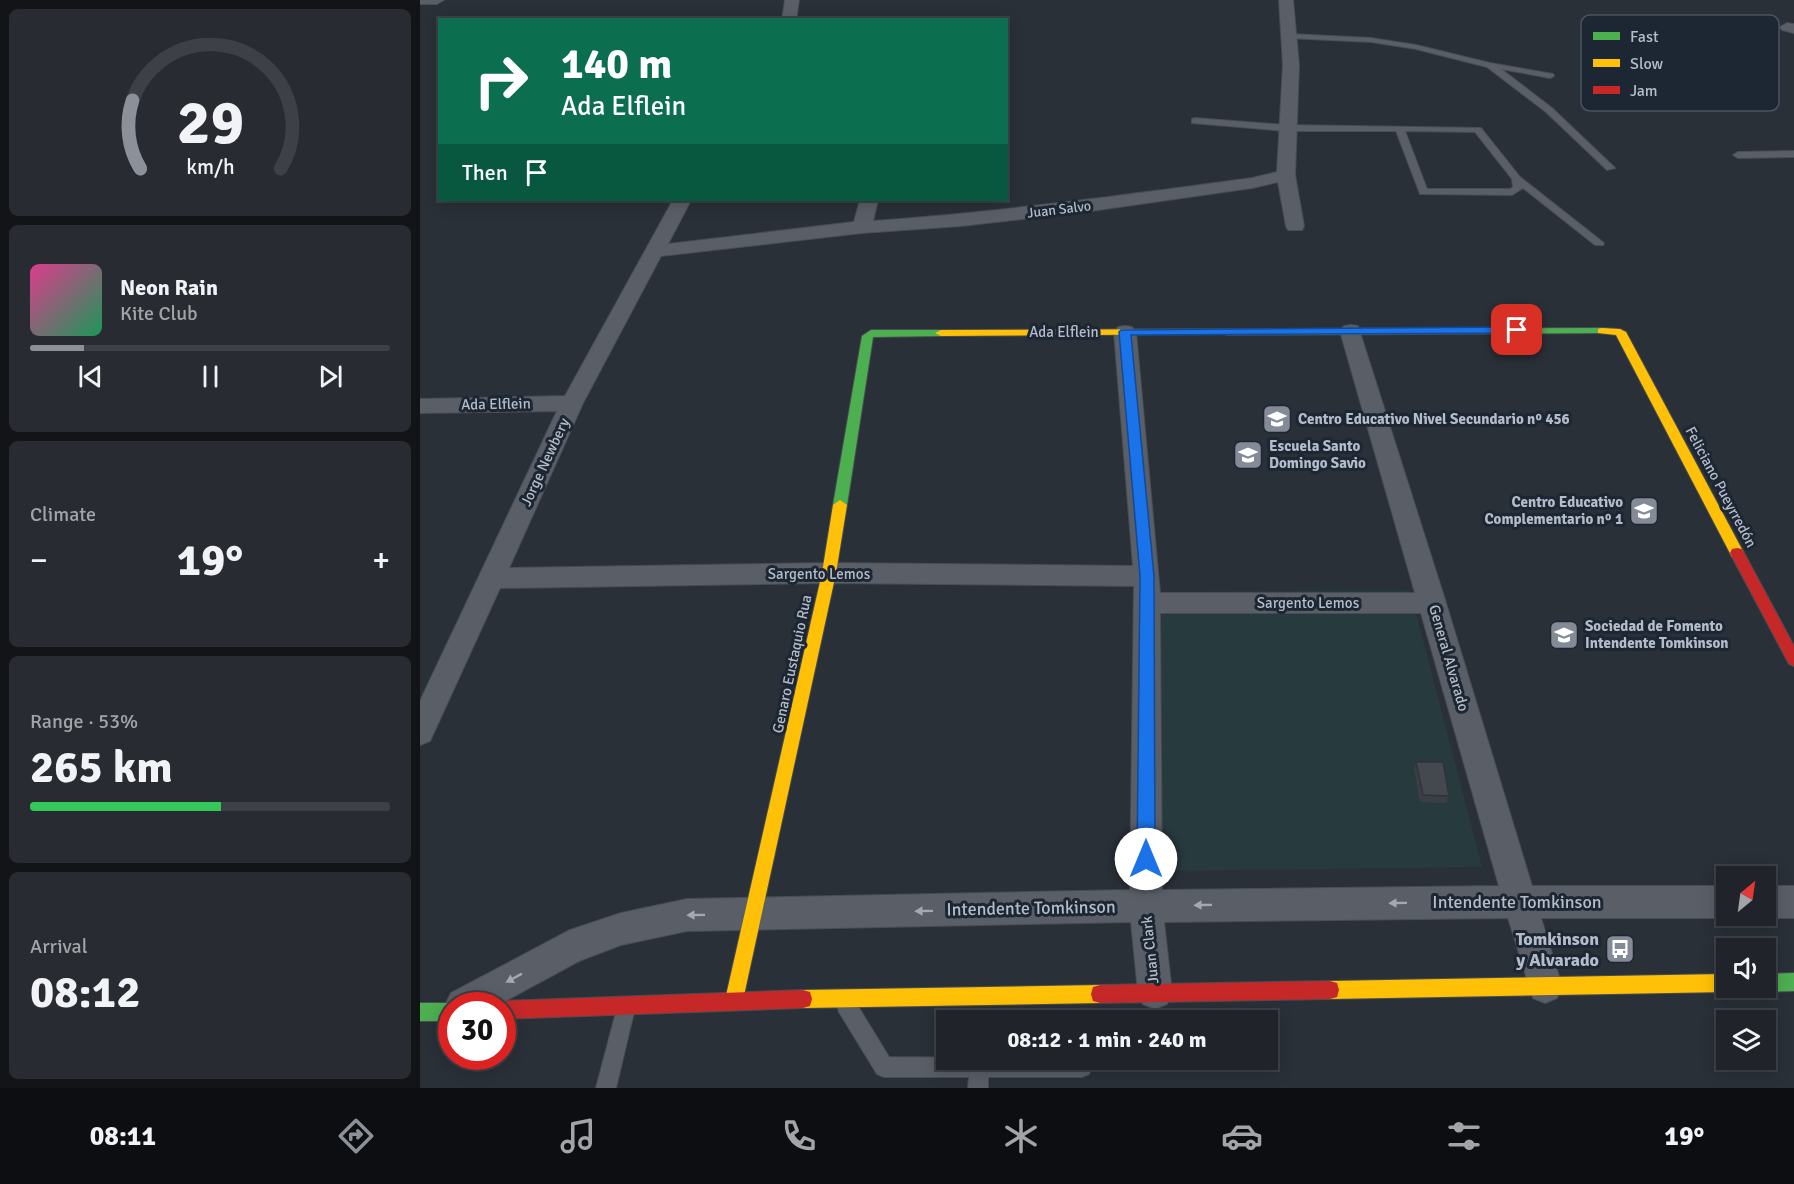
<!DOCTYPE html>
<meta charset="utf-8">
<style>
:root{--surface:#20242a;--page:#282c32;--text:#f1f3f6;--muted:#a2a4a8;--line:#3d4147;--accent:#8c9099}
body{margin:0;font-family:Signika,sans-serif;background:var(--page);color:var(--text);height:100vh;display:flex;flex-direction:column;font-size:22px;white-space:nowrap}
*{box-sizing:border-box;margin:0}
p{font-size:20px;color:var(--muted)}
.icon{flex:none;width:33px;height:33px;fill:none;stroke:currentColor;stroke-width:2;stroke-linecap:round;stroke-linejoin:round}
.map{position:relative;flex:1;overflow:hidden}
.panel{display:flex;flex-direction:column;gap:9px;padding:9px;background:#121417;width:420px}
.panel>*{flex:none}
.banner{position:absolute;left:18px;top:18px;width:570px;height:183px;border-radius:0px;box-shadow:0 3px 15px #0003,0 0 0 2px var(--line);background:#0b6e4f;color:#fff;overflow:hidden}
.needle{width:39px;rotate:29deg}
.tools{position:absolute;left:1296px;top:866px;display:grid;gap:12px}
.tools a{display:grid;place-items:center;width:60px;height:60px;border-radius:0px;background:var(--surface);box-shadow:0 3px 15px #0003,0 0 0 2px var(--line);font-size:30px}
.speed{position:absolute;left:18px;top:992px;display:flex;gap:12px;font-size:30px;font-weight:700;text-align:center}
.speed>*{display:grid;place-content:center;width:78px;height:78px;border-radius:50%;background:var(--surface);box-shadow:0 3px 15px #0003,0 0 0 2px var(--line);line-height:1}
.speed .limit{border:9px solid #d22;background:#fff;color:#111}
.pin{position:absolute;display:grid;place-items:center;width:51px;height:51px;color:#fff;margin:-26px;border-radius:12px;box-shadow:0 3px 9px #0006}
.me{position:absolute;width:66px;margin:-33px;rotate:0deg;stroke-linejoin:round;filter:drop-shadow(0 0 4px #0008)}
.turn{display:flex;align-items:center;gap:21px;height:126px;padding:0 24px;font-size:27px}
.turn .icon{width:78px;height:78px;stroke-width:2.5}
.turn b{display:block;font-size:42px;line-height:51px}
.then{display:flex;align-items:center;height:57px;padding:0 24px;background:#0003;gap:12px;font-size:22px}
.big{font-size:45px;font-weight:700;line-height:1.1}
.panel .card{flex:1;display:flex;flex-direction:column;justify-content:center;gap:9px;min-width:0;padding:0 21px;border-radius:9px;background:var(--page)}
.panel .dial{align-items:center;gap:0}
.dial svg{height:156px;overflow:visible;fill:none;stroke:var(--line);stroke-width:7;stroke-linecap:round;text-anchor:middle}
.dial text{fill:var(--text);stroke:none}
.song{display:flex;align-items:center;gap:18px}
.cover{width:72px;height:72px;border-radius:9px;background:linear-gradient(135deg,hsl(330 70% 55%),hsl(150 70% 35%))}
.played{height:6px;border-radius:3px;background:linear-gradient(90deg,var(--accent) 15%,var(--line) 15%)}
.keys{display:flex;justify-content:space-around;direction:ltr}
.heat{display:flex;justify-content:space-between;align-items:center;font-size:33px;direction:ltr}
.charge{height:9px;border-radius:4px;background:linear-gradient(90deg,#34c759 53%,var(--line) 0)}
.trip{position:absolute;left:516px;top:1010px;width:342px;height:60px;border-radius:0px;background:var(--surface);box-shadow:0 3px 15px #0003,0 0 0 2px var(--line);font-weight:700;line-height:60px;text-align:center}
.dock{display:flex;height:96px;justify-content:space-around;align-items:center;background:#0d0e11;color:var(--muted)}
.dock .icon{width:42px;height:42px}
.dock .active{color:var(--accent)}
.dock b{font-size:27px;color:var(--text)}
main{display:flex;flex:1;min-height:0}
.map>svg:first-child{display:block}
</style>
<main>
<section class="panel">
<div class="card dial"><svg viewBox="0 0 100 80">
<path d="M14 69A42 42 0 1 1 86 69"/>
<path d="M14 69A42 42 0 0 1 10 34" stroke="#8c9099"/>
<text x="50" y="56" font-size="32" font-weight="700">29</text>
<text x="50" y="72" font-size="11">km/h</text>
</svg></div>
<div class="card">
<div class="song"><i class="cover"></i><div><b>Neon Rain</b><p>Kite Club</p></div></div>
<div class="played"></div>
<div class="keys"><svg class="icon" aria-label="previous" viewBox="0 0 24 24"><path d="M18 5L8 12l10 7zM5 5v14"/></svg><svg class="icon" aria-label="pause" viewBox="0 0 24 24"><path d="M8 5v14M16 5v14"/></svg><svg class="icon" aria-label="next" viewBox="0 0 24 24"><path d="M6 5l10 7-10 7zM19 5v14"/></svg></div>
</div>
<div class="card"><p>Climate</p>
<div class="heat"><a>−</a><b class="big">19°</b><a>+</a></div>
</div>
<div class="card"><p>Range · 53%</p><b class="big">265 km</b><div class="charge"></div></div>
<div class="card"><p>Arrival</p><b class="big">08:12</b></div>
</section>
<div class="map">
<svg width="1374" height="1088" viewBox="0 0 1374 1088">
<rect width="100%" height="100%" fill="#2a3038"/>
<path fill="#273a3e" d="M990,590L1062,867L741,871L727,592Z"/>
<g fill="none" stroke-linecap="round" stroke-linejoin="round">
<g stroke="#484c53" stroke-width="2">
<g id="lane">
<path d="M870,34L951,38L996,45L1070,63L1133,74L1134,76L1130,78L1081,69L1132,108L1195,168L1187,170L1126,112L1067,67L996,49L951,42L867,38L866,36Z"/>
<path d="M775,118L866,125L1061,128L1100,177L1184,243L1183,245H1175L1103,188L1092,195L1000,194L976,131H866L772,123V119ZM985,131L1055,132L1092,179L1093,187L1090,189H1007Z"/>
<path d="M1374,151V157L1318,158L1313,155L1318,152Z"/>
<path d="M426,996L433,998L469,1057L675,1059L669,1074L662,1077H568V1088H548L549,1077H464L457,1074L419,1012L417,1005L419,998Z"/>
<path d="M205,1003L212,1005L214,1012L196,1088H176L196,1012L198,1005Z"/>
</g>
</g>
<g stroke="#484c53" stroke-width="2">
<g id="street">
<path d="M0,0H24L17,4H0Z"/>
<path d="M365,0H379L376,20H362Z"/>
<path d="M859,0H873L879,65L875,175L884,226L882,230H868L866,226L858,182L832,188L664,212L541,226L442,233L241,256L163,403L89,568L409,563L713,566L694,332L698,327L705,326L712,327L716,332L740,593H995L920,331L924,326L931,325L938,326L1026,603L1112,886H1306V915H1313L1306,918H1121L1142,986L1137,998L1125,1003L1113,998L1088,918L744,922L752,992L747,1004L735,1009L723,1004L718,992L711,922L267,931L201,945L159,961L78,1005H32L31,1017L25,1005L31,993L150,930L201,913L267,899L710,890L714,586L409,583L80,588L10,741L0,745V701L137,411L0,413V399L145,396L253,200H271L248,244L434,222L440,200H458L453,221C580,212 706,195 832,178L857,172L863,65ZM740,613H1001L1079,886L742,890Z"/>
<path d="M1367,23L1374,24V33L1362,30L1360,27Z"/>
<path d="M1346,886H1374V918H1346L1339,915H1346Z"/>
</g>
</g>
<g stroke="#484c53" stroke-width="2">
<g id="fast">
<path d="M1182,328L1186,329V333L807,335L801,332L807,329Z"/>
<path d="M451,330H521L527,333L521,336L453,337L427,505L420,510L413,505L442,336Z"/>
<path d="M1374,973V991L1346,992L1340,989L1338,987H1346V974Z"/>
<path d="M0,1003H32L38,1005H32V1021H0Z"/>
</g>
</g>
<g stroke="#484c53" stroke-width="2">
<g id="slow">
<path d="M1182,328L1200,329L1206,332L1324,553L1322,557H1312L1196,335L1178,333V329Z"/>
<path d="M807,329L813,332L811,334L521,336L515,333L521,330Z"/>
<path d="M420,500L427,505L416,573L323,1000L321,1007L314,1009L307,1007L305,1000L402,573L413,505Z"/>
<path d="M1306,974V987H1314L1306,992L910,999L903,997L901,990L903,983L910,981Z"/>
<path d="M680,985L687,987L689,994L687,1001L680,1003L383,1008L376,1006L374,999L376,992L383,990Z"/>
</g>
</g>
<g stroke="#484c53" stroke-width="2">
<g id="jam">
<path d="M1317,548L1322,549L1374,646V666L1369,664L1310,553L1312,549Z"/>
<path d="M910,981L917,983L919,990L917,997L910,999L680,1003L673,1001L671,994L673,987L680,985Z"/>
<path d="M383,990L390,992L392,999L390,1006L383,1008L82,1019V1005H75L82,1001Z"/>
</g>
</g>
<use href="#lane" fill="#5a5e66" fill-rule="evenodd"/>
<use href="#street" fill="#5a5e66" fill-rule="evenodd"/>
<use href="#fast" fill="#4caf50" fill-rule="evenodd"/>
<use href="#slow" fill="#ffc107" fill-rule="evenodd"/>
<use href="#jam" fill="#c62828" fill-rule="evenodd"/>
</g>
<path fill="#3a3f45" d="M996,762L1029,796L1026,803L1000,802L994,769Z"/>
<path fill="#444950" stroke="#303338" stroke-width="1.5" d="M996,762H1023L1029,796L1003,795Z"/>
<defs><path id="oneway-solid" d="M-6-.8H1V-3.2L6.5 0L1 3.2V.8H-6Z" transform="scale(1.5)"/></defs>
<g fill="#a2a9b5">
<use href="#oneway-solid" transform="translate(978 903) rotate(179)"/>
<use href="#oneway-solid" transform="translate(783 905) rotate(179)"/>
<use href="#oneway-solid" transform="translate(504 911) rotate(179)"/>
<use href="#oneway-solid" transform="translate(276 915) rotate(179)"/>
<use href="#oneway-solid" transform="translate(94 978) rotate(151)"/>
</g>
<path fill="#1a73e8" stroke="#114b97" stroke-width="1.5" d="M1097,327L1103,330L1101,333L711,335L734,576L735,859L732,865L726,867L720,865L717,859L720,576L699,332L701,330Z"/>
<defs>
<g id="school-square" transform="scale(1.5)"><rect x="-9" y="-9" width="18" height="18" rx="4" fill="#848b96" stroke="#1d2633"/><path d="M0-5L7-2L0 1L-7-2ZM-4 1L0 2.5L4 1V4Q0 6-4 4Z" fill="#fff"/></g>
<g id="bus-square" transform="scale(1.5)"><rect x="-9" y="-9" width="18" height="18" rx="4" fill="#848b96" stroke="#1d2633"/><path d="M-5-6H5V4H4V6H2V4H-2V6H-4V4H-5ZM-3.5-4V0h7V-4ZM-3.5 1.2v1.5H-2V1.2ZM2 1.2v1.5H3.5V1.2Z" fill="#fff"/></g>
</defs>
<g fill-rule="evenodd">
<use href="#school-square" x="857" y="419"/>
<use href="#school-square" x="828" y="455"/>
<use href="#school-square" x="1224" y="511"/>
<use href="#school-square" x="1144" y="635"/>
<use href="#bus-square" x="1200" y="949"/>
</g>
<g text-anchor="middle" stroke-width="6" stroke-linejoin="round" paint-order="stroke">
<g font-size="14" fill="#b4bcc9" stroke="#1d2633">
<text transform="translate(639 209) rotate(-7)" y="5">Juan Salvo</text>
</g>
<g font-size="15" fill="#b4bcc9" stroke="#1d2633">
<text x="644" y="337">Ada Elflein</text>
<text transform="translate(76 404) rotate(-1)" y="5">Ada Elflein</text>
<text transform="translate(125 462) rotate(-65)" y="5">Jorge Newbery</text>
<text transform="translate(1301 487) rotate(62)" y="5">Feliciano Pueyrredón</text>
<text x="399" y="579">Sargento Lemos</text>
<text x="888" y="608">Sargento Lemos</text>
<text transform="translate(1029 658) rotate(74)" y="5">General Alvarado</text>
<text transform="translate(372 664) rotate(-78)" y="5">Genaro Eustaquio Rua</text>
<text transform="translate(730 950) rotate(-96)" y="5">Juan Clark</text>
</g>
<g font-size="15" font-weight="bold" fill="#b4bcc9" stroke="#1d2633" text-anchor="start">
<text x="878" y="424">Centro Educativo Nivel Secundario nº 456</text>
<text x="849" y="451">Escuela Santo<tspan x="849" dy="17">Domingo Savio</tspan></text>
<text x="1203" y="507" text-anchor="end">Centro Educativo<tspan x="1203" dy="17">Complementario nº 1</tspan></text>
<text x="1165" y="631">Sociedad de Fomento<tspan x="1165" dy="17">Intendente Tomkinson</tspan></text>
</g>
<g font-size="18" fill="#b4bcc9" stroke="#1d2633">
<text x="1097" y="908">Intendente Tomkinson</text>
<text transform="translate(611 908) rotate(-1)" y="6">Intendente Tomkinson</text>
</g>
<g font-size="18" font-weight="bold" fill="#b4bcc9" stroke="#1d2633" text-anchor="end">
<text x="1179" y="945">Tomkinson<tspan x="1179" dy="21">y Alvarado</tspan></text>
</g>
</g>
<rect x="1161" y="15" width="198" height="96" rx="9" fill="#1d2633" stroke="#4a5360" stroke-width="1.5"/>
<rect x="1173" y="32" width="27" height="8" fill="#4caf50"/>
<rect x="1173" y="59" width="27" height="8" fill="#ffc107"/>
<rect x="1173" y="86" width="27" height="8" fill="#c62828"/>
<g font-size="16" fill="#b4bcc9">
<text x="1210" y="42">Fast</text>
<text x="1210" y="69">Slow</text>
<text x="1210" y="96">Jam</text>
</g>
</svg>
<div class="tools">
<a><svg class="needle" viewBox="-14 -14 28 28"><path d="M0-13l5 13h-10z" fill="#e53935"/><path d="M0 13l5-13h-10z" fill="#a2a4a8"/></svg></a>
<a><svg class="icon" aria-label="sound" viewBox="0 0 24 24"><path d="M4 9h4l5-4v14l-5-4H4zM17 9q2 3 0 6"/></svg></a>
<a><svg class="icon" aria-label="layers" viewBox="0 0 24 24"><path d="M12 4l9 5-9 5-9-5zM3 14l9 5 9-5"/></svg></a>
</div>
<div class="speed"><div class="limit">30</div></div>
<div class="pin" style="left:1097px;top:330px;background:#d93025"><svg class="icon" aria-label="arrive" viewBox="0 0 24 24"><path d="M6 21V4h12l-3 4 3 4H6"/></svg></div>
<svg class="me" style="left:726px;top:859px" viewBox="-20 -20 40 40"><circle r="19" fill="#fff"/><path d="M0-13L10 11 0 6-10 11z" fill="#1a73e8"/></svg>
<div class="trip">08:12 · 1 min · 240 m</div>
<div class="banner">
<div class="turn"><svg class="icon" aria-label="right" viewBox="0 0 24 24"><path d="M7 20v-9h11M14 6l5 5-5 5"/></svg><div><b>140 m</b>Ada Elflein</div></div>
<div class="then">Then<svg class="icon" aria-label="arrive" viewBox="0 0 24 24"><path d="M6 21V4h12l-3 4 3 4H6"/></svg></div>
</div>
</div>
</main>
<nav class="dock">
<b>08:11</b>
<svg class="icon active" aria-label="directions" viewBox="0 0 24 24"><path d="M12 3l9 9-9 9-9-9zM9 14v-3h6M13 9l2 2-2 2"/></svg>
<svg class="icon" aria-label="music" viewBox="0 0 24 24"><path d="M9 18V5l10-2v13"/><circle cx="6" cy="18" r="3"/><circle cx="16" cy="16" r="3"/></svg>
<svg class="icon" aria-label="phone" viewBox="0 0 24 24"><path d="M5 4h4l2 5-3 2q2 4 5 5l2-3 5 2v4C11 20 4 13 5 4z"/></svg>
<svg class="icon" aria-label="climate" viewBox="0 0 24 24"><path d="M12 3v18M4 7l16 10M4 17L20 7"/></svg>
<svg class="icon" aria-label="car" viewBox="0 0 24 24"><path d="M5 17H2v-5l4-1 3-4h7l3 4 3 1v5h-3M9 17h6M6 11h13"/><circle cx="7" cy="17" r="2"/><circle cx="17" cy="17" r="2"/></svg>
<svg class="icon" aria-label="filters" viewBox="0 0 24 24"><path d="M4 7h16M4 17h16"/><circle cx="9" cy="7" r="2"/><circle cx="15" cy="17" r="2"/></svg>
<b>19°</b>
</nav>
